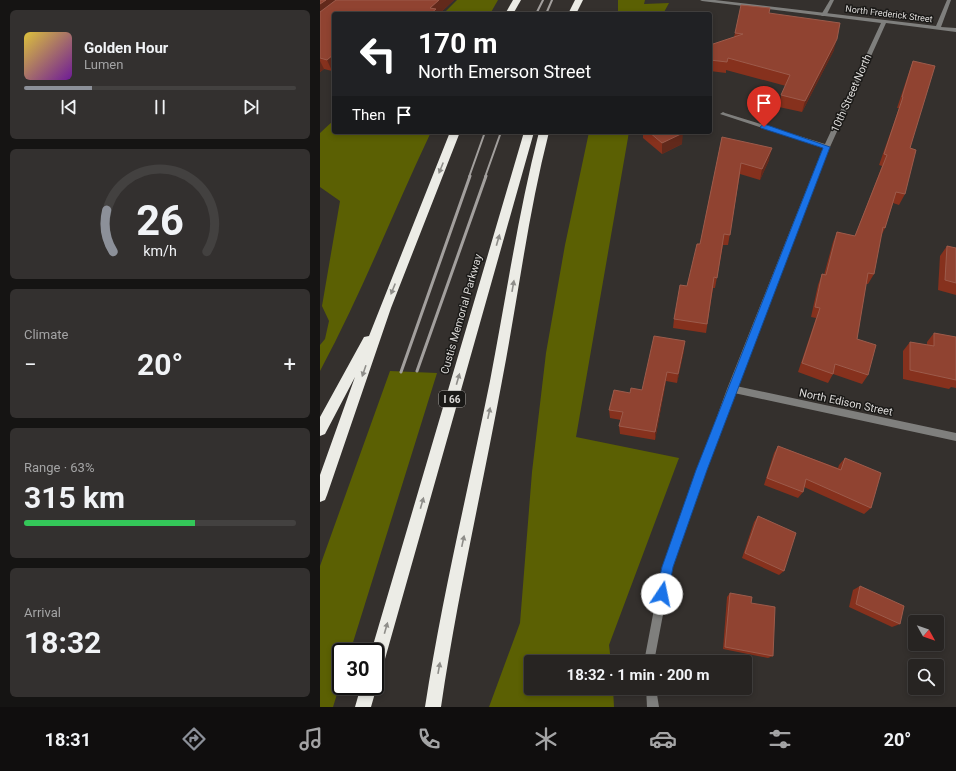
<!DOCTYPE html>
<meta charset="utf-8">
<style>
:root{--surface:#272422;--page:#33302f;--text:#f1f3f6;--muted:#a4a4a5;--line:#434140;--accent:#8c9099}
body{margin:0;font-family:Roboto,sans-serif;background:var(--page);color:var(--text);height:100vh;display:flex;flex-direction:column;font-size:15px;white-space:nowrap}
*{box-sizing:border-box;margin:0}
p{font-size:13px;color:var(--muted)}
.icon{flex:none;width:22px;height:22px;fill:none;stroke:currentColor;stroke-width:2;stroke-linecap:round;stroke-linejoin:round}
.map{position:relative;flex:1;overflow:hidden}
.details{display:flex;flex-direction:column;gap:10px;padding:10px;background:#151413;width:320px}
.details>*{flex:none}
.top-card{position:absolute;left:12px;top:12px;width:380px;height:122px;border-radius:4px;box-shadow:0 2px 6px #0003,0 0 0 1px var(--line);background:#202124;color:#fff;overflow:hidden}
.needle{width:26px;rotate:130deg}
.tools{position:absolute;left:588px;top:615px;display:grid;gap:8px}
.tools a{display:grid;place-items:center;width:36px;height:36px;border-radius:4px;background:var(--surface);box-shadow:0 2px 6px #0003,0 0 0 1px var(--line);font-size:20px}
.speed{position:absolute;left:12px;top:643px;display:flex;gap:8px;font-size:20px;font-weight:700;text-align:center}
.speed>*{display:grid;place-content:center;width:52px;height:52px;border-radius:50%;background:var(--surface);box-shadow:0 2px 6px #0003,0 0 0 1px var(--line);line-height:1}
.speed .limit{border:2px solid #111;border-radius:6px;background:#fff;color:#111}
.pin{position:absolute;display:grid;place-items:center;width:34px;height:34px;color:#fff;margin:-41px -17px;border-radius:50% 50% 50% 0;rotate:-45deg;box-shadow:0 0 4px #0007}
.pin .icon{rotate:45deg}
.me{position:absolute;width:44px;margin:-22px;rotate:11deg;stroke-linejoin:round;filter:drop-shadow(0 0 3px #0008)}
.turn{display:flex;align-items:center;gap:14px;height:84px;padding:0 20px;font-size:18px}
.turn .icon{width:52px;height:52px;stroke-width:2.5}
.turn b{display:block;font-size:28px;line-height:34px}
.then{display:flex;align-items:center;height:38px;padding:0 20px;background:#0003;gap:8px;font-size:15px}
.big{font-size:30px;font-weight:700;line-height:1.1}
.details .card{flex:1;display:flex;flex-direction:column;justify-content:center;gap:6px;min-width:0;padding:0 14px;border-radius:6px;background:var(--page)}
.details .dial{align-items:center;gap:0}
.dial svg{height:104px;overflow:visible;fill:none;stroke:var(--line);stroke-width:7;stroke-linecap:round;text-anchor:middle}
.dial text{fill:var(--text);stroke:none}
.song{display:flex;align-items:center;gap:12px}
.cover{width:48px;height:48px;border-radius:6px;background:linear-gradient(135deg,hsl(50 70% 55%),hsl(280 70% 35%))}
.played{height:4px;border-radius:2px;background:linear-gradient(90deg,var(--accent) 25%,var(--line) 25%)}
.keys{display:flex;justify-content:space-around;direction:ltr}
.heat{display:flex;justify-content:space-between;align-items:center;font-size:22px;direction:ltr}
.charge{height:6px;border-radius:3px;background:linear-gradient(90deg,#34c759 63%,var(--line) 0)}
.trip{position:absolute;left:204px;top:655px;width:228px;height:40px;border-radius:4px;background:var(--surface);box-shadow:0 2px 6px #0003,0 0 0 1px var(--line);font-weight:700;line-height:40px;text-align:center}
.dock{display:flex;height:64px;justify-content:space-around;align-items:center;background:#100e0e;color:var(--muted)}
.dock .icon{width:28px;height:28px}
.dock .active{color:var(--accent)}
.dock b{font-size:18px;color:var(--text)}
main{display:flex;flex:1;min-height:0}
.map>svg:first-child{display:block}
</style>
<main>
<section class="details">
<div class="card">
<div class="song"><i class="cover"></i><div><b>Golden Hour</b><p>Lumen</p></div></div>
<div class="played"></div>
<div class="keys"><svg class="icon" aria-label="previous" viewBox="0 0 24 24"><path d="M18 5L8 12l10 7zM5 5v14"/></svg><svg class="icon" aria-label="pause" viewBox="0 0 24 24"><path d="M8 5v14M16 5v14"/></svg><svg class="icon" aria-label="next" viewBox="0 0 24 24"><path d="M6 5l10 7-10 7zM19 5v14"/></svg></div>
</div>
<div class="card dial"><svg viewBox="0 0 100 80">
<path d="M14 69A42 42 0 1 1 86 69"/>
<path d="M14 69A42 42 0 0 1 9 37" stroke="#8c9099"/>
<text x="50" y="56" font-size="32" font-weight="700">26</text>
<text x="50" y="72" font-size="11">km/h</text>
</svg></div>
<div class="card"><p>Climate</p>
<div class="heat"><a>−</a><b class="big">20°</b><a>+</a></div>
</div>
<div class="card"><p>Range · 63%</p><b class="big">315 km</b><div class="charge"></div></div>
<div class="card"><p>Arrival</p><b class="big">18:32</b></div>
</section>
<div class="map">
<svg width="636" height="707" viewBox="0 0 636 707">
<rect width="100%" height="100%" fill="#34302d"/>
<g fill="#5b6003">
<path d="M137,0H178L170,14H123Z"/>
<path d="M298,0H325L324,4L349,3L343,14H298Z"/>
<path d="M14,120V132H111C73,212 42,293 0,371V345L5,339L9,321L2,306L20,201L0,187V133Z"/>
<path d="M269,132H309L256,437L359,458L289,645L291,662H211V688H293L294,707H169L200,623L212,472L226,353L245,245Z"/>
<path d="M70,371L117,373L30,652H21V681L13,707H0V566Z"/>
</g>
<g fill="none" stroke-linecap="round" stroke-linejoin="round">
<path fill="#7f7f7d" fill-rule="evenodd" d="M510,0H514L506,16H502L501,15Z"/>
<g fill="#7f7f7d" fill-rule="evenodd">
<path d="M380,0H395L616,26L627,0H631L621,27L636,28V32L566,23L510,147L416,386L636,433V441L414,393L352,567L334,662H324L342,567L407,389L503,148L400,114L403,112L405,113L505,144L561,23L382,1Z"/>
<path d="M326,688H336L339,707H327Z"/>
</g>
<g fill="#ecece6" fill-rule="evenodd">
<path d="M193,0H201L193,14H185Z"/>
<path d="M255,0H263L256,14H248Z"/>
<path d="M130,132H140L71,308L7,495L5,500L0,502V475L35,377L5,434L0,436V417L44,337L49,336Z"/>
<path d="M204,132H214L63,666L61,672L55,674V652H51Z"/>
<path d="M219,132H229C208,214 198,298 182,381C162,490 137,597 121,707H105C122,597 148,490 170,381C186,298 198,214 219,132Z"/>
<path d="M55,681L57,686L51,707H35L41,686H55Z"/>
</g>
<g stroke="#a3a09e" stroke-width="2">
<path d="M216,14L223,0"/>
<path d="M226,14L232,0"/>
<path d="M149,177L165,132"/>
<path d="M165,177L181,132"/>
</g>
<g stroke="#a3a09e" stroke-width="3">
<path d="M97,371L166,176"/>
<path d="M81,372L150,176"/>
</g>
</g>
<g fill="#86311d">
<path d="M0,0H134L119,14H14L12,71L4,69L0,72Z"/>
<path d="M449,13L514,50L482,112L459,107L461,95L466,86L406,70V73L390,71V45L414,37L415,33Z"/>
<path d="M593,61L590,148L585,194L579,205L573,203L565,228L561,236L554,274L548,284H546L537,339L548,375L542,384L513,374L508,383L478,372L496,318L491,317L498,285L502,274L504,275L513,242L517,232L535,236L562,166L559,165L579,108H577L589,72Z"/>
<path d="M323,132H362V144L342,154L323,138Z"/>
<path d="M402,137L449,160L440,180L420,174L408,245H403L395,288H393L386,333L353,328L354,319L367,286L380,244Z"/>
<path d="M627,246L636,248V295L618,290L620,256Z"/>
<path d="M614,333L636,337V388L631,387L629,389L583,379V351L590,342L607,345V342Z"/>
<path d="M364,350L357,383L346,381L335,440L300,434L299,426L301,420L290,418L289,410L310,393L322,390Z"/>
<path d="M458,446L518,468L519,465L525,458L551,508L544,514L484,487L483,492L478,498L444,485L454,453Z"/>
<path d="M438,516L464,571L459,575L422,558L434,522Z"/>
<path d="M540,586L580,624L572,627L529,607L533,590Z"/>
<path d="M410,593L431,603L453,656L448,658L403,649L407,597Z"/>
</g>
<g fill="#62291b">
<path d="M6,0H25L0,19V4Z"/>
<path d="M119,0H134L119,14H110V8Z"/>
<path d="M517,39L514,50L482,112L485,101Z"/>
<path d="M14,54V70L12,71L7,60Z"/>
<path d="M0,61L4,69L0,72Z"/>
<path d="M363,133L362,144L342,154V143Z"/>
<path d="M452,148L449,160L440,180L442,169Z"/>
<path d="M365,341L364,350L357,383L358,374Z"/>
<path d="M347,372L346,381L335,440V432Z"/>
</g>
<g fill="#904331" stroke="#9c5b4b">
<path d="M0,0H6L0,4Z"/>
<path d="M16,0H119L110,8L116,9L110,14H14V54L7,60L0,58V12Z"/>
<path d="M421,5L450,8L449,13L520,23L517,39L485,101L461,95L470,75L408,58L407,62L390,60V45L423,34L415,33Z"/>
<path d="M593,61L615,66L590,148L596,150L585,194L576,192L565,228L563,227L554,274L548,273L537,339L556,345L548,375L515,364L513,374L482,363L500,308L495,307L502,274L506,275L517,232L535,236L567,155L564,154L583,97H582Z"/>
<path d="M329,132H362L363,133L342,143Z"/>
<path d="M402,137L452,148L442,169L421,163L410,235L404,234L397,278L394,277L387,324L354,319L360,285L367,286L377,244H380Z"/>
<path d="M627,246L636,248V283L625,280Z"/>
<path d="M614,333L636,337V380L590,370V342L614,346Z"/>
<path d="M334,336L365,341L358,374L347,372L335,432L299,426L303,412L289,410L294,390L310,393L311,388L322,390Z"/>
<path d="M458,446L521,470L525,458L561,473L551,508L486,479L483,492L447,478Z"/>
<path d="M438,516L476,533L464,571L425,553Z"/>
<path d="M540,586L584,606L580,624L536,604Z"/>
<path d="M410,593L432,597L431,603L455,607L453,656L405,647Z"/>
</g>
<defs><path id="oneway-solid" d="M-6-.8H1V-3.2L6.5 0L1 3.2V.8H-6Z"/></defs>
<g fill="#8e8d89">
<use href="#oneway-solid" transform="translate(121 168) rotate(112)"/>
<use href="#oneway-solid" transform="translate(178 240) rotate(-74)"/>
<use href="#oneway-solid" transform="translate(193 286) rotate(-80)"/>
<use href="#oneway-solid" transform="translate(73 289) rotate(112)"/>
<use href="#oneway-solid" transform="translate(44 371) rotate(109)"/>
<use href="#oneway-solid" transform="translate(138 379) rotate(-74)"/>
<use href="#oneway-solid" transform="translate(169 413) rotate(-78)"/>
<use href="#oneway-solid" transform="translate(102 503) rotate(-74)"/>
<use href="#oneway-solid" transform="translate(143 541) rotate(-78)"/>
<use href="#oneway-solid" transform="translate(66 628) rotate(-74)"/>
<use href="#oneway-solid" transform="translate(119 668) rotate(-80)"/>
</g>
<path fill="#1a73e8" stroke="#114b97" d="M444,124L510,147L387,470L353,567L348,594L346,598L342,600L338,598L336,594L342,567L376,470L503,148L441,128L440,127Z"/>
<g text-anchor="middle" stroke-width="3" stroke-linejoin="round" paint-order="stroke">
<g font-size="9" fill="#dcdad8" stroke="#1a1917">
<text transform="translate(569 14) rotate(7)" y="3">North Frederick Street</text>
</g>
<rect fill="#1a1917" stroke="#a2a09e" stroke-width="1" x="119" y="391" width="26" height="16" rx="3"/>
<g font-size="10" font-weight="bold" fill="#dcdad8">
<text x="132" y="403">I 66</text>
</g>
<g font-size="11" fill="#dcdad8" stroke="#1a1917">
<text transform="translate(531 93) rotate(-66)" y="4">10th Street North</text>
<text transform="translate(141 314) rotate(-74)" y="4">Custis Memorial Parkway</text>
<text transform="translate(526 402) rotate(12)" y="4">North Edison Street</text>
</g>
</g>
</svg>
<div class="tools">
<a><svg class="needle" viewBox="-14 -14 28 28"><path d="M0-13l5 13h-10z" fill="#e53935"/><path d="M0 13l5-13h-10z" fill="#a4a4a5"/></svg></a>
<a><svg class="icon" aria-label="search" viewBox="0 0 24 24"><circle cx="10" cy="10" r="6"/><path d="M15 15l6 6"/></svg></a>
</div>
<div class="speed"><div class="limit">30</div></div>
<div class="pin" style="left:444px;top:127px;background:#d93025"><svg class="icon" aria-label="arrive" viewBox="0 0 24 24"><path d="M6 21V4h12l-3 4 3 4H6"/></svg></div>
<svg class="me" style="left:342px;top:594px" viewBox="-20 -20 40 40"><circle r="19" fill="#fff"/><path d="M0-13L10 11 0 6-10 11z" fill="#1a73e8"/></svg>
<div class="trip">18:32 · 1 min · 200 m</div>
<div class="top-card">
<div class="turn"><svg class="icon" aria-label="left" viewBox="0 0 24 24"><path d="M17 20v-9H6M10 6l-5 5 5 5"/></svg><div><b>170 m</b>North Emerson Street</div></div>
<div class="then">Then<svg class="icon" aria-label="arrive" viewBox="0 0 24 24"><path d="M6 21V4h12l-3 4 3 4H6"/></svg></div>
</div>
</div>
</main>
<nav class="dock">
<b>18:31</b>
<svg class="icon active" aria-label="directions" viewBox="0 0 24 24"><path d="M12 3l9 9-9 9-9-9zM9 14v-3h6M13 9l2 2-2 2"/></svg>
<svg class="icon" aria-label="music" viewBox="0 0 24 24"><path d="M9 18V5l10-2v13"/><circle cx="6" cy="18" r="3"/><circle cx="16" cy="16" r="3"/></svg>
<svg class="icon" aria-label="phone" viewBox="0 0 24 24"><path d="M5 4h4l2 5-3 2q2 4 5 5l2-3 5 2v4C11 20 4 13 5 4z"/></svg>
<svg class="icon" aria-label="climate" viewBox="0 0 24 24"><path d="M12 3v18M4 7l16 10M4 17L20 7"/></svg>
<svg class="icon" aria-label="car" viewBox="0 0 24 24"><path d="M5 17H2v-5l4-1 3-4h7l3 4 3 1v5h-3M9 17h6M6 11h13"/><circle cx="7" cy="17" r="2"/><circle cx="17" cy="17" r="2"/></svg>
<svg class="icon" aria-label="filters" viewBox="0 0 24 24"><path d="M4 7h16M4 17h16"/><circle cx="9" cy="7" r="2"/><circle cx="15" cy="17" r="2"/></svg>
<b>20°</b>
</nav>
